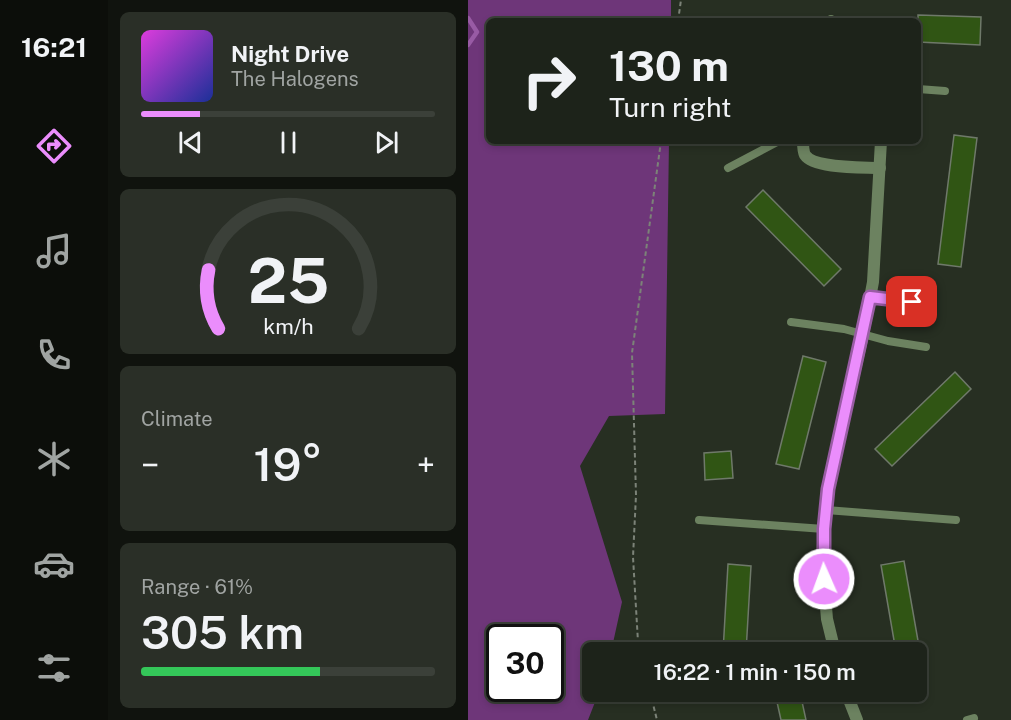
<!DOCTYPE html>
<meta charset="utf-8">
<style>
:root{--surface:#1d231a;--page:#2a2f27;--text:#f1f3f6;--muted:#a0a4a2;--line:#3b4039;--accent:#eb8dfc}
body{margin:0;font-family:"Public Sans",sans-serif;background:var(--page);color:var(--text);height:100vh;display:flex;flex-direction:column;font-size:22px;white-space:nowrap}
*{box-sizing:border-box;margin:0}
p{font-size:20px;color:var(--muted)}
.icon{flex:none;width:33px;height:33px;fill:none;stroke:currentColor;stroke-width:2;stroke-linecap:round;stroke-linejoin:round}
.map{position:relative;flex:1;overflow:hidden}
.details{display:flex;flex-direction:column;gap:12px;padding:12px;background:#10130e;width:360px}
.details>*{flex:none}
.guide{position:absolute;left:18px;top:18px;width:435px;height:126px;border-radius:9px;box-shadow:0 3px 9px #0003,0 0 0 2px var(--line);background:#1d231a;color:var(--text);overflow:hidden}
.speed{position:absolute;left:18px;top:624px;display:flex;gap:12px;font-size:30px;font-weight:700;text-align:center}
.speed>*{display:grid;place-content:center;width:78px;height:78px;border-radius:50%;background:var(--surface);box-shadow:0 3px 9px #0003,0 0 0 2px var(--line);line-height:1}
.speed .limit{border:3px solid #111;border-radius:9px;background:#fff;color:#111}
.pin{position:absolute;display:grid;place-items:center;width:51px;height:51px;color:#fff;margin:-26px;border-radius:12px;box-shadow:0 3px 9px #0006}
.me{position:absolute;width:66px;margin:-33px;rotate:358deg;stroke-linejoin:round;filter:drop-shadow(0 0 4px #0008)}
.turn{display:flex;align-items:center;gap:21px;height:126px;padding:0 24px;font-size:27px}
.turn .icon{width:78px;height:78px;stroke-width:2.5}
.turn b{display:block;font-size:42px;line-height:51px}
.big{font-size:45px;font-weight:600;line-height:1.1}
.details .tile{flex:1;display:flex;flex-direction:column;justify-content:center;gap:9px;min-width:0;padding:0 21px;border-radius:9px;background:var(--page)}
.details .dial{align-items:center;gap:0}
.dial svg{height:156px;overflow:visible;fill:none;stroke:var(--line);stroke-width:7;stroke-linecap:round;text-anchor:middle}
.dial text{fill:var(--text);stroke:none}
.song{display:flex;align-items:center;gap:18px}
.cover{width:72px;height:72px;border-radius:9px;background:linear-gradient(135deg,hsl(300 70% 55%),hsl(230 70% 35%))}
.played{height:6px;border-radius:3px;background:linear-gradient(90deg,var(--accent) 20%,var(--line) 20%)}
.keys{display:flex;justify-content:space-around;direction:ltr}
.heat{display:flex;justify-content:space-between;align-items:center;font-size:33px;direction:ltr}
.charge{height:9px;border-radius:4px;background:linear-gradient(90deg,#34c759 61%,var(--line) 0)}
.trip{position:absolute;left:114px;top:642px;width:345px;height:60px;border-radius:9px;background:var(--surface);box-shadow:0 3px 9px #0003,0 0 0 2px var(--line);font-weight:600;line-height:60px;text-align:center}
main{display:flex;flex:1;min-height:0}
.tabs{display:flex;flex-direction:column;width:108px;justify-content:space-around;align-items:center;background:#0c0e0a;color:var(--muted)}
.tabs .icon{width:42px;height:42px}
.tabs .selected{color:var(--accent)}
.tabs b{font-size:27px;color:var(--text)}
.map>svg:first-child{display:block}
</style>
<main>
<nav class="tabs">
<b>16:21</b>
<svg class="icon selected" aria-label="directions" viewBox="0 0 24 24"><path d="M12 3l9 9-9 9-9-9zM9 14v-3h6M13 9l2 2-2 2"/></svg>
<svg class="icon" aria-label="music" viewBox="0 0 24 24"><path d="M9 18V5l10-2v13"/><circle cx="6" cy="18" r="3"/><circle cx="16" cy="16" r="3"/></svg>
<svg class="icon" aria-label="phone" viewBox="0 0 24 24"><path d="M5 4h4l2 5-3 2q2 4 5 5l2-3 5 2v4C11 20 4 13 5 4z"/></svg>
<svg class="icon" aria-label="climate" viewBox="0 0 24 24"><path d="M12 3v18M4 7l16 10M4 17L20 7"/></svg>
<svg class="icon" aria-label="car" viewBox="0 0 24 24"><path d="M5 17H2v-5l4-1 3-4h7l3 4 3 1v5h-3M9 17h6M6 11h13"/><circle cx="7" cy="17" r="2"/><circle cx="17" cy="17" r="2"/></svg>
<svg class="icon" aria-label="filters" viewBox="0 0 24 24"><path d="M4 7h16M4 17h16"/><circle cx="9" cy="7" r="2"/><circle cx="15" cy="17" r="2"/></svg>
</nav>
<section class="details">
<div class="tile">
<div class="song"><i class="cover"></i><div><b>Night Drive</b><p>The Halogens</p></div></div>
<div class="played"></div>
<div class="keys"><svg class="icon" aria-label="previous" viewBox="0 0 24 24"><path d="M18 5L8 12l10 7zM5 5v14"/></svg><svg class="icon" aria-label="pause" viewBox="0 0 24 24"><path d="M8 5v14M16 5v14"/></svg><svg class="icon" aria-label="next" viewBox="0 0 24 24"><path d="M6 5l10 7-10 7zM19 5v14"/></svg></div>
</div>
<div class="tile dial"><svg viewBox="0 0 100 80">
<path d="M14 69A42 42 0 1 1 86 69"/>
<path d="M14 69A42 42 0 0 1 9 39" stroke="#eb8dfc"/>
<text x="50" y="56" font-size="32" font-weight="700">25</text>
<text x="50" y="72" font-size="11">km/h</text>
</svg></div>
<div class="tile"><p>Climate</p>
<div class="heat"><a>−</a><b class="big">19°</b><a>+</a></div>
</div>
<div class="tile"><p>Range · 61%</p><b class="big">305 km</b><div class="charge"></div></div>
</section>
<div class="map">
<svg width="543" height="720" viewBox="0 0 543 720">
<rect width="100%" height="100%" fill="#272f22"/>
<path fill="#6e3679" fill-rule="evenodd" d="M0,0H203V21H21V141H201L197,414L141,416L112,466L154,602L143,652H124V692H131L120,720H0ZM32,638H82V688H32Z"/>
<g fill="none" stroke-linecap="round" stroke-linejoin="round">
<path stroke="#985ba4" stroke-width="4.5" d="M0,18L9,32L0,45"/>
</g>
<g fill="#305514" stroke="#6f796a" stroke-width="1.5">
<path d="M450,15L513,17L512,45L450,42Z"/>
<path d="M486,135L509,138L493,267L470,264Z"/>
<path d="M295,190L373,269L356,286L278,207Z"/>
<path d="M335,356L358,362L331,469L308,464Z"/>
<path d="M487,372L503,389L424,466L407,449Z"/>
<path d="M263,451L265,478L237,480L236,453Z"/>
<path d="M436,561L452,652H428L413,565Z"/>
<path d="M260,564L283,566L278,652H255Z"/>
<path d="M333,697L338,720H313L309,702Z"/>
</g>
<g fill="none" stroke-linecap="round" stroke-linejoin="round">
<g stroke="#7c8378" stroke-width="2" stroke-dasharray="4.5 3" stroke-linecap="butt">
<path d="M210,21L213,0"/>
<path d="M172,652L170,642L165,557L168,495L164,353L193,141"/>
<path d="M182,692L189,720"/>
</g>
<g stroke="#6c8260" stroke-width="8">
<path d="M363,21V19"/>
<path d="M450,89L477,91"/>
<path d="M260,168L311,141"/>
<path d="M402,297L464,304"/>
<path d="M323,322L376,329L420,341L458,347"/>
<path d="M358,510L488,520"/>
<path d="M231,520L356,529"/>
<path d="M352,652L366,648"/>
<path d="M499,720L506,718"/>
</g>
<g stroke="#6c8260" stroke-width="12">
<path d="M335,141C335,146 335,151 337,155C346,169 396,167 412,168"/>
<path d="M367,652L359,619L354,558L356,529L360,489L395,335L405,282L413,141"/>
<path d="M378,692L389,720"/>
</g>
</g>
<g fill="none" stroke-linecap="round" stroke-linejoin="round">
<g stroke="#995ca4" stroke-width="15">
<path id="route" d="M356,579V529L360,489L402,297L444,302"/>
</g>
<use href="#route" stroke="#eb8dfc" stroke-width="10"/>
</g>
</svg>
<div class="speed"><div class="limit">30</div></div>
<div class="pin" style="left:444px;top:302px;background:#d93025"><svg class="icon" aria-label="arrive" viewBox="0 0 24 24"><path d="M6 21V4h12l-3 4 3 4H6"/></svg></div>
<svg class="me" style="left:356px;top:579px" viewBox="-20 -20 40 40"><circle r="17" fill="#eb8dfc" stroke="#fff" stroke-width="3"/><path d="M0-11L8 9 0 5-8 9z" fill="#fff"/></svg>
<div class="trip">16:22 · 1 min · 150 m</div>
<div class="guide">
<div class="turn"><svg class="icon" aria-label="right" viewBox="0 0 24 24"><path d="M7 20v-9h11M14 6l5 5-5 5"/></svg><div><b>130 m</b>Turn right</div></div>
</div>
</div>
</main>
